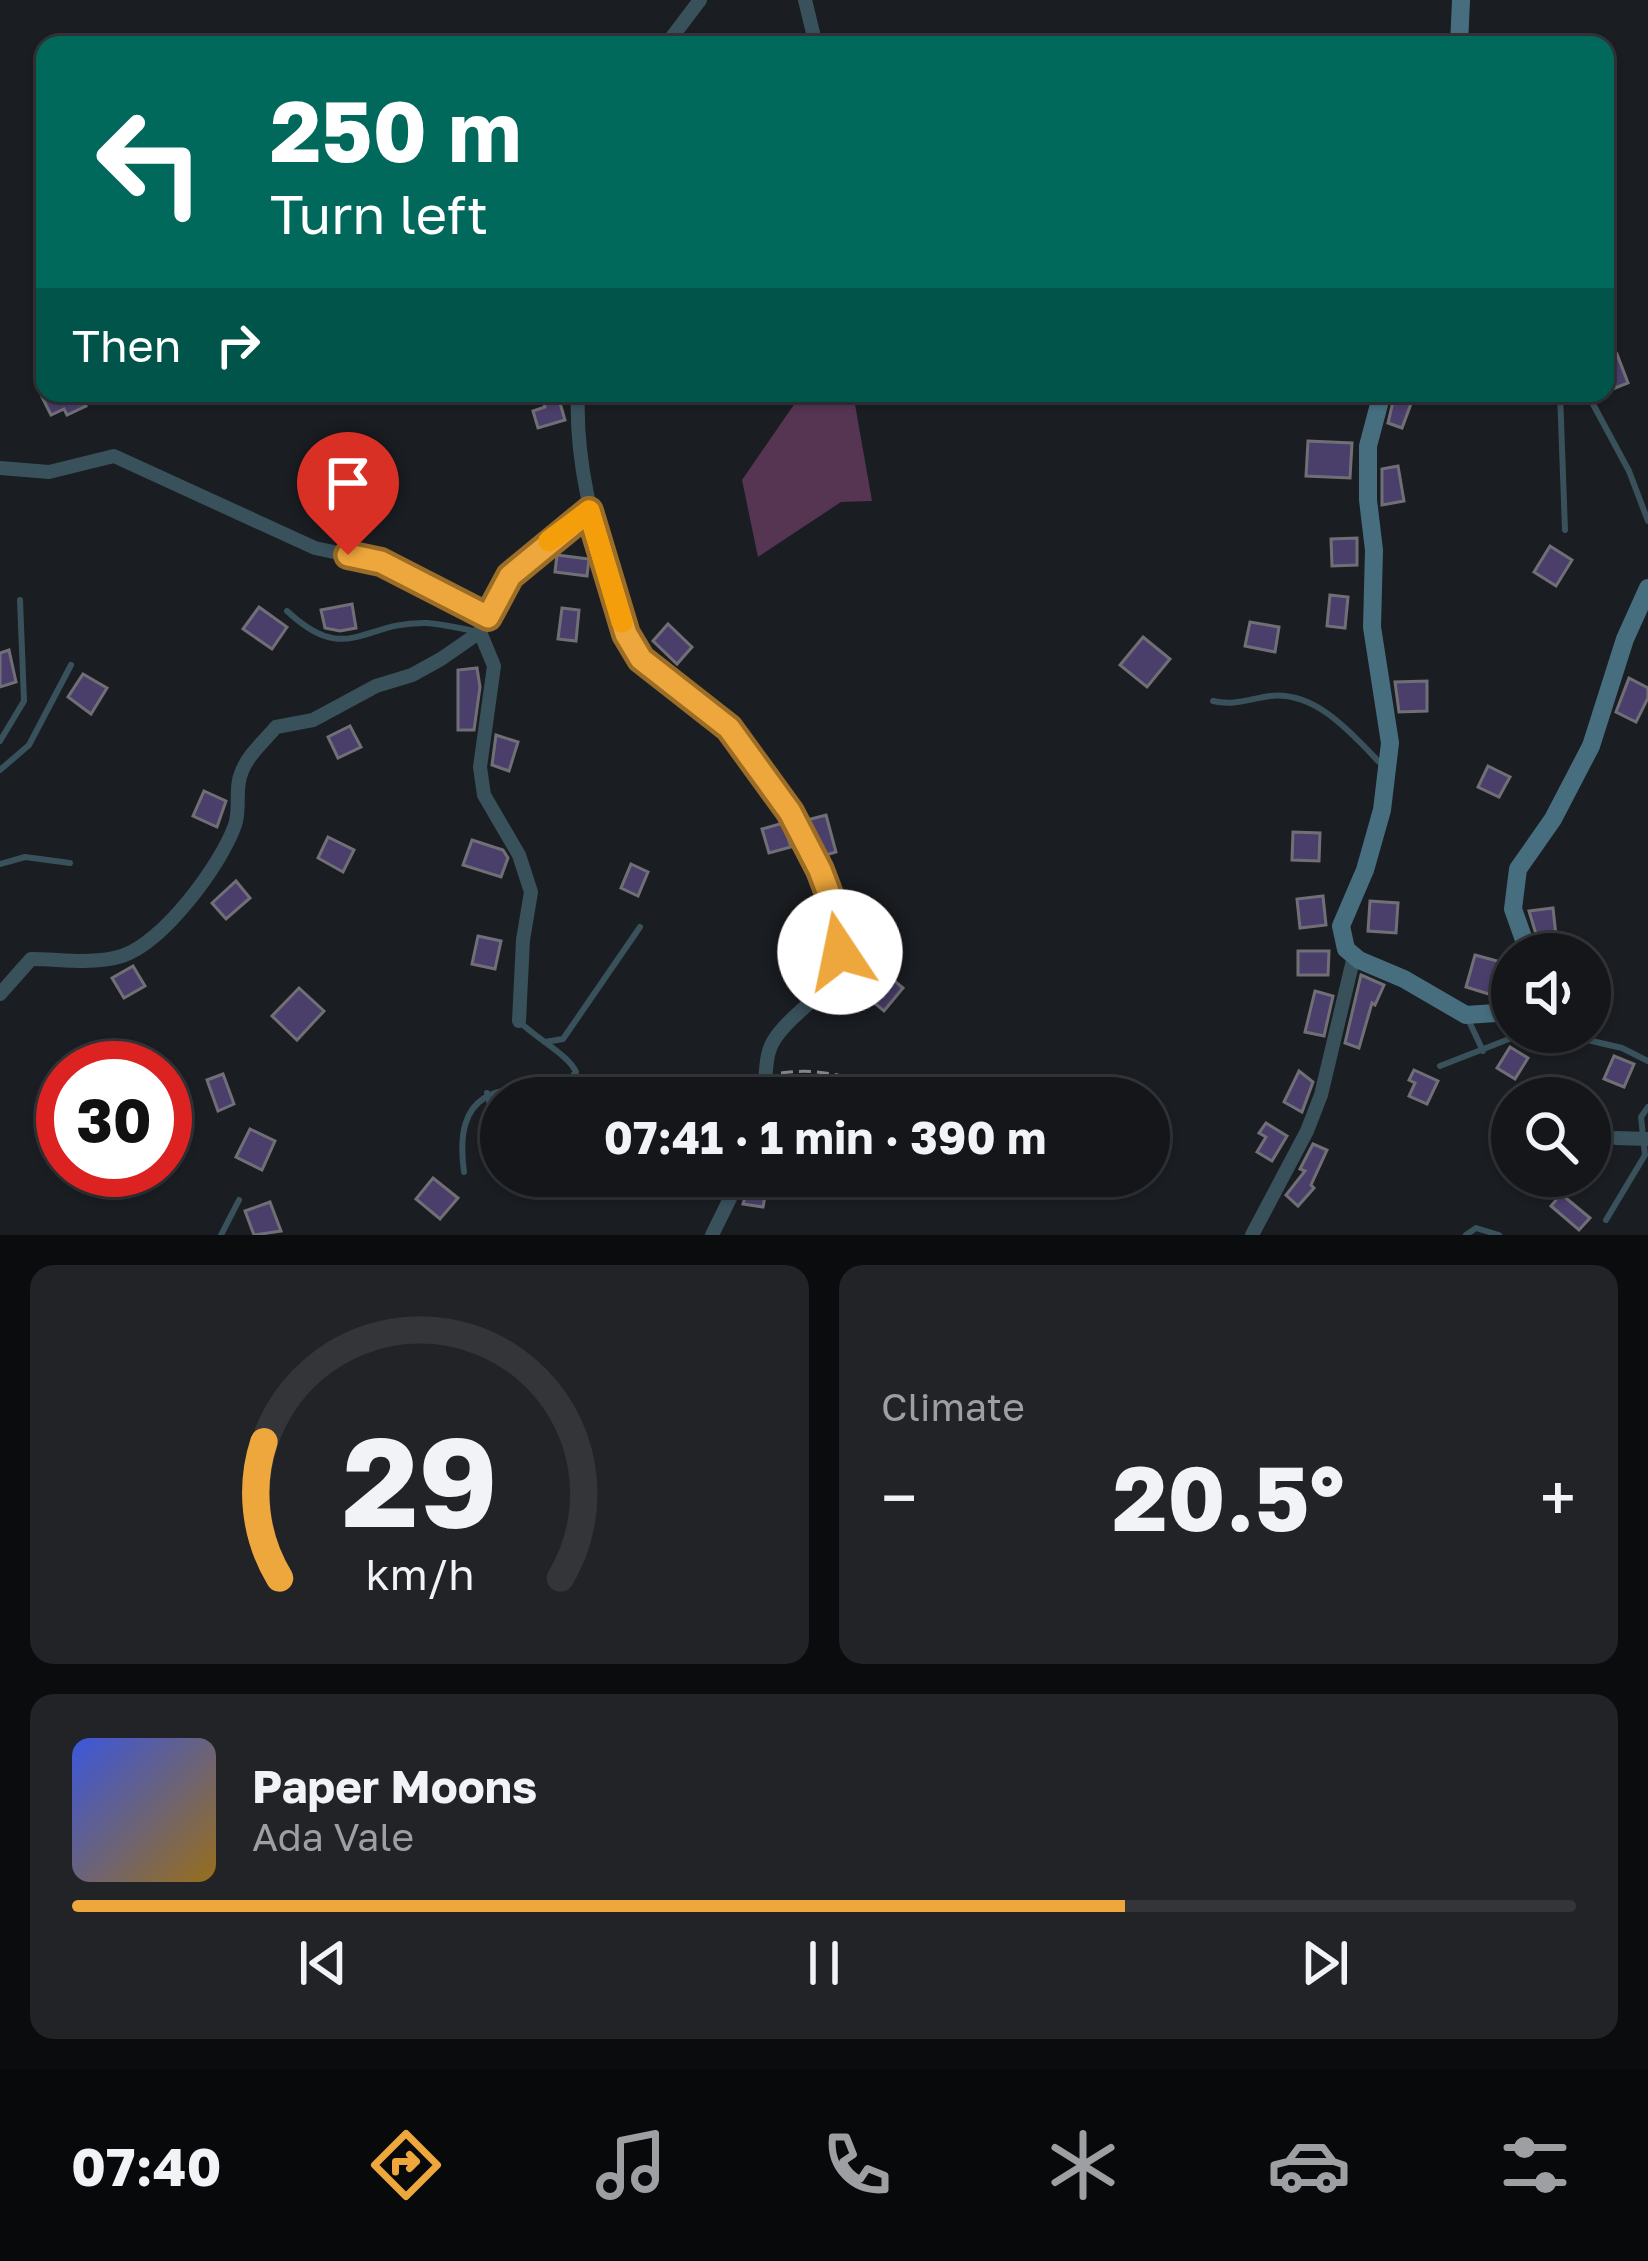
<!DOCTYPE html>
<meta charset="utf-8">
<style>
:root{--surface:#14161a;--page:#212327;--text:#f1f3f6;--muted:#9d9fa2;--line:#333539;--accent:#eea73c}
body{margin:0;font-family:"Golos Text",sans-serif;background:var(--page);color:var(--text);height:100vh;display:flex;flex-direction:column;font-size:45px;white-space:nowrap}
*{box-sizing:border-box;margin:0}
p{font-size:39px;color:var(--muted)}
.icon{flex:none;width:66px;height:66px;fill:none;stroke:currentColor;stroke-width:2;stroke-linecap:round;stroke-linejoin:round}
.map{position:relative;height:1235px;overflow:hidden}
.details{display:flex;flex-direction:column;gap:30px;padding:30px;background:#0b0c0e;flex:1}
.details>*{flex:none}
.banner{position:absolute;left:36px;top:36px;width:1578px;height:366px;border-radius:24px;box-shadow:0 3px 9px #0004,0 0 0 3px var(--line);background:#00695c;color:#fff;overflow:hidden}
.tools{position:absolute;left:1491px;top:933px;display:grid;gap:24px}
.tools a{display:grid;place-items:center;width:120px;height:120px;border-radius:50%;background:var(--surface);box-shadow:0 3px 9px #0004,0 0 0 3px var(--line);font-size:60px}
.speed{position:absolute;left:36px;top:1041px;display:flex;gap:24px;font-size:60px;font-weight:700;text-align:center}
.speed>*{display:grid;place-content:center;width:156px;height:156px;border-radius:50%;background:var(--surface);box-shadow:0 3px 9px #0004,0 0 0 3px var(--line);line-height:1}
.speed .limit{border:18px solid #d22;background:#fff;color:#111}
.pin{position:absolute;display:grid;place-items:center;width:102px;height:102px;color:#fff;margin:-123px -51px;border-radius:50% 50% 50% 0;rotate:-45deg;box-shadow:0 0 12px #0007}
.pin .icon{rotate:45deg}
.me{position:absolute;width:132px;margin:-66px;rotate:349deg;stroke-linejoin:round;filter:drop-shadow(0 0 9px #0008)}
.turn{display:flex;align-items:center;gap:42px;height:252px;padding:0 36px;font-size:54px}
.turn .icon{width:156px;height:156px;stroke-width:2.5}
.turn b{display:block;font-size:84px;line-height:102px}
.then{display:flex;align-items:center;height:114px;padding:0 36px;background:#0003;gap:24px;font-size:45px}
.big{font-size:90px;font-weight:700;line-height:1.1}
.details .card{flex:1;display:flex;flex-direction:column;justify-content:center;gap:18px;min-width:0;padding:0 42px;border-radius:24px;background:var(--page)}
.details .dial{align-items:center;gap:0}
.dial svg{height:312px;overflow:visible;fill:none;stroke:var(--line);stroke-width:7;stroke-linecap:round;text-anchor:middle}
.dial text{fill:var(--text);stroke:none}
.song{display:flex;align-items:center;gap:36px}
.cover{width:144px;height:144px;border-radius:18px;background:linear-gradient(135deg,hsl(230 70% 55%),hsl(40 70% 35%))}
.played{height:12px;border-radius:6px;background:linear-gradient(90deg,var(--accent) 70%,var(--line) 70%)}
.keys{display:flex;justify-content:space-around;direction:ltr}
.heat{display:flex;justify-content:space-between;align-items:center;font-size:66px;direction:ltr}
.details .tiles{flex:1;display:grid;gap:30px;grid-template-columns:1fr 1fr}
.card:last-child{grid-column:span 2}
.trip{position:absolute;left:480px;top:1077px;width:690px;height:120px;border-radius:60px;background:var(--surface);box-shadow:0 3px 9px #0004,0 0 0 3px var(--line);font-weight:700;line-height:120px;text-align:center}
.tabs{display:flex;height:192px;justify-content:space-around;align-items:center;background:#08090a;color:var(--muted)}
.tabs .icon{width:84px;height:84px}
.tabs .selected{color:var(--accent)}
.tabs b{font-size:54px;color:var(--text)}
.map>svg:first-child{display:block}
</style>
<div class="map">
<svg width="1648" height="1235" viewBox="0 0 1648 1235">
<rect width="100%" height="100%" fill="#1a1d22"/>
<path fill="#563553" d="M802,393H853L872,501L841,502L758,557L742,480Z"/>
<g fill="#4a3e6b" stroke="#716f76" stroke-width="3">
<path d="M1617,354L1628,383L1605,392V358Z"/>
<path d="M50,393H80L86,406L67,415L64,409L51,415L42,397Z"/>
<path d="M1395,393H1415L1402,428L1388,423Z"/>
<path d="M558,396L565,420L538,428L533,411L545,407L543,400Z"/>
<path d="M1308,441L1352,443L1350,478L1306,476Z"/>
<path d="M1398,466L1404,501L1382,505V469Z"/>
<path d="M1357,538V565L1332,566L1331,539Z"/>
<path d="M1550,546L1572,560L1556,586L1534,572Z"/>
<path d="M557,555L589,559L587,576L555,572Z"/>
<path d="M1330,595L1348,597L1345,628L1327,626Z"/>
<path d="M352,604L356,628L340,631L325,628L321,610Z"/>
<path d="M259,607L287,627L272,649L243,629Z"/>
<path d="M562,608L579,610L576,641L558,639Z"/>
<path d="M1250,622L1279,627L1275,652L1245,646Z"/>
<path d="M668,624L692,647L677,664L653,641Z"/>
<path d="M1143,637L1170,659L1147,687L1120,665Z"/>
<path d="M9,650L16,682L0,687V653Z"/>
<path d="M477,668L480,687L474,730H458V670Z"/>
<path d="M83,674L107,688L91,714L68,697Z"/>
<path d="M1629,678L1648,688V698L1636,722L1616,712Z"/>
<path d="M1427,681V711L1399,712L1395,682Z"/>
<path d="M350,726L361,747L338,758L328,737Z"/>
<path d="M496,735L518,742L509,771L492,765Z"/>
<path d="M1488,766L1510,777L1499,797L1478,787Z"/>
<path d="M204,791L226,801L217,827L193,816Z"/>
<path d="M826,815L836,852L826,855L807,820Z"/>
<path d="M783,823L791,847L769,853L762,829Z"/>
<path d="M1293,832L1320,833L1319,861L1292,860Z"/>
<path d="M328,837L354,850L343,872L318,858Z"/>
<path d="M472,840L503,850L508,858L501,877L463,865Z"/>
<path d="M631,864L648,872L638,896L621,888Z"/>
<path d="M236,881L250,898L226,919L212,903Z"/>
<path d="M1323,896L1326,925L1300,928L1297,899Z"/>
<path d="M1370,901L1398,903L1396,933L1368,931Z"/>
<path d="M1553,908L1558,954H1542L1529,911Z"/>
<path d="M812,913L824,914L829,950H812Z"/>
<path d="M478,936L501,941L495,969L472,964Z"/>
<path d="M1298,951H1329L1328,975H1298Z"/>
<path d="M1475,955L1501,962L1492,995L1466,987Z"/>
<path d="M133,966L145,986L124,998L112,978Z"/>
<path d="M879,968L903,988L884,1011L860,991Z"/>
<path d="M1361,975L1384,985L1375,1005L1372,1003L1359,1048L1345,1043Z"/>
<path d="M299,988L324,1011L297,1040L272,1016Z"/>
<path d="M1315,991L1333,996L1324,1036L1305,1032Z"/>
<path d="M1510,1047L1528,1058L1515,1079L1497,1068Z"/>
<path d="M1614,1056L1634,1064L1624,1087L1604,1079Z"/>
<path d="M1414,1070L1438,1081L1427,1104L1409,1096L1415,1083L1409,1080Z"/>
<path d="M1299,1071L1313,1082L1302,1112L1284,1102Z"/>
<path d="M223,1074L234,1104L218,1111L207,1080Z"/>
<path d="M1266,1123L1287,1136L1272,1161L1257,1152L1266,1137L1259,1133Z"/>
<path d="M250,1129L275,1141L262,1170L236,1157Z"/>
<path d="M1313,1144L1327,1150L1311,1185L1314,1188L1298,1206L1286,1195L1305,1171L1300,1169Z"/>
<path d="M752,1176H769L763,1207L743,1204Z"/>
<path d="M433,1178L458,1198L440,1219L416,1199Z"/>
<path d="M1561,1194L1590,1218L1579,1230L1551,1206Z"/>
<path d="M270,1202L281,1231L254,1235L245,1211Z"/>
</g>
<g fill="none" stroke-linecap="round" stroke-linejoin="round">
<g stroke="#83868a" stroke-width="3" stroke-dasharray="12 6" stroke-linecap="butt">
<path d="M781,1073C821,1067 861,1078 896,1098"/>
<path d="M960,1098H971"/>
</g>
<g stroke="#39515b" stroke-width="6">
<path d="M1560,393L1565,530"/>
<path d="M1587,393L1629,471L1648,521"/>
<path d="M287,611C347,667 362,621 427,623C443,624 459,628 474,631"/>
<path d="M1213,701C1234,706 1249,699 1270,696C1317,691 1353,735 1382,765"/>
<path d="M0,741L24,701L20,600"/>
<path d="M0,770L29,745L71,665"/>
<path d="M0,864L25,857L70,863"/>
<path d="M1467,1017L1483,1051"/>
<path d="M1553,1032L1622,1048L1648,1061"/>
<path d="M545,1042L563,1039L640,927"/>
<path d="M1440,1066L1527,1032"/>
<path d="M487,1093L495,1125L501,1129"/>
<path d="M464,1172C453,1090 496,1085 563,1088L576,1072C569,1055 535,1038 519,1021"/>
<path d="M1606,1220L1645,1155L1641,1117L1648,1107"/>
<path d="M221,1235L239,1200"/>
<path d="M1466,1235L1476,1228L1499,1235"/>
</g>
<g stroke="#39515b" stroke-width="14">
<path d="M805,0L816,45"/>
<path d="M666,45L700,0"/>
<path d="M578,393C575,462 593,525 613,591C620,613 624,640 640,658C663,685 701,702 727,726C766,764 849,897 840,951C832,998 800,1003 776,1037C762,1056 769,1077 761,1098"/>
<path d="M0,468L49,472L114,456L315,548L381,562L488,617"/>
<path d="M480,632L494,666L480,767L484,795L519,855L531,892L523,940L519,1021"/>
<path d="M0,994L31,959C61,959 92,965 122,956C163,943 221,865 235,825C241,807 234,788 242,771C248,755 265,740 276,727L313,720L376,686L412,675L441,659L480,632L510,576L588,511"/>
<path d="M1616,1138L1648,1139"/>
<path d="M712,1235L741,1176"/>
<path d="M1252,1235L1307,1131L1321,1095L1354,956"/>
</g>
<g stroke="#466e7f" stroke-width="18">
<path d="M1459,45L1461,0"/>
<path d="M1382,393L1368,446V500L1374,550L1372,627L1390,743L1382,810L1365,870L1341,926L1346,949L1359,960L1404,979L1466,1015L1496,1013L1512,1003"/>
<path d="M1529,954L1513,909L1518,869L1553,819L1591,746L1625,639L1648,588"/>
</g>
</g>
<g fill="none" stroke-linecap="round" stroke-linejoin="round">
<g stroke="#9b6d27" stroke-width="30">
<path id="route" d="M348,555L381,562L488,617L510,576L589,511L626,634L641,659L729,728L790,812L820,870L841,926L840,952"/>
</g>
<use href="#route" stroke="#eea73c" stroke-width="21"/>
<path stroke="#f59e0b" stroke-width="21" d="M549,541L589,511L622,622"/>
</g>
</svg>
<div class="tools">
<a><svg class="icon" aria-label="sound" viewBox="0 0 24 24"><path d="M4 9h4l5-4v14l-5-4H4zM17 9q2 3 0 6"/></svg></a>
<a><svg class="icon" aria-label="search" viewBox="0 0 24 24"><circle cx="10" cy="10" r="6"/><path d="M15 15l6 6"/></svg></a>
</div>
<div class="speed"><div class="limit">30</div></div>
<div class="pin" style="left:348px;top:555px;background:#d93025"><svg class="icon" aria-label="arrive" viewBox="0 0 24 24"><path d="M6 21V4h12l-3 4 3 4H6"/></svg></div>
<svg class="me" style="left:840px;top:952px" viewBox="-20 -20 40 40"><circle r="19" fill="#fff"/><path d="M0-13L10 11 0 6-10 11z" fill="#eea73c"/></svg>
<div class="trip">07:41 · 1 min · 390 m</div>
<div class="banner">
<div class="turn"><svg class="icon" aria-label="left" viewBox="0 0 24 24"><path d="M17 20v-9H6M10 6l-5 5 5 5"/></svg><div><b>250 m</b>Turn left</div></div>
<div class="then">Then<svg class="icon" aria-label="right" viewBox="0 0 24 24"><path d="M7 20v-9h11M14 6l5 5-5 5"/></svg></div>
</div>
</div>
<section class="details">
<div class="tiles">
<div class="card dial"><svg viewBox="0 0 100 80">
<path d="M14 69A42 42 0 1 1 86 69"/>
<path d="M14 69A42 42 0 0 1 10 34" stroke="#eea73c"/>
<text x="50" y="56" font-size="32" font-weight="700">29</text>
<text x="50" y="72" font-size="11">km/h</text>
</svg></div>
<div class="card"><p>Climate</p>
<div class="heat"><a>−</a><b class="big">20.5°</b><a>+</a></div>
</div>
<div class="card">
<div class="song"><i class="cover"></i><div><b>Paper Moons</b><p>Ada Vale</p></div></div>
<div class="played"></div>
<div class="keys"><svg class="icon" aria-label="previous" viewBox="0 0 24 24"><path d="M18 5L8 12l10 7zM5 5v14"/></svg><svg class="icon" aria-label="pause" viewBox="0 0 24 24"><path d="M8 5v14M16 5v14"/></svg><svg class="icon" aria-label="next" viewBox="0 0 24 24"><path d="M6 5l10 7-10 7zM19 5v14"/></svg></div>
</div>
</div>
</section>
<nav class="tabs">
<b>07:40</b>
<svg class="icon selected" aria-label="directions" viewBox="0 0 24 24"><path d="M12 3l9 9-9 9-9-9zM9 14v-3h6M13 9l2 2-2 2"/></svg>
<svg class="icon" aria-label="music" viewBox="0 0 24 24"><path d="M9 18V5l10-2v13"/><circle cx="6" cy="18" r="3"/><circle cx="16" cy="16" r="3"/></svg>
<svg class="icon" aria-label="phone" viewBox="0 0 24 24"><path d="M5 4h4l2 5-3 2q2 4 5 5l2-3 5 2v4C11 20 4 13 5 4z"/></svg>
<svg class="icon" aria-label="climate" viewBox="0 0 24 24"><path d="M12 3v18M4 7l16 10M4 17L20 7"/></svg>
<svg class="icon" aria-label="car" viewBox="0 0 24 24"><path d="M5 17H2v-5l4-1 3-4h7l3 4 3 1v5h-3M9 17h6M6 11h13"/><circle cx="7" cy="17" r="2"/><circle cx="17" cy="17" r="2"/></svg>
<svg class="icon" aria-label="filters" viewBox="0 0 24 24"><path d="M4 7h16M4 17h16"/><circle cx="9" cy="7" r="2"/><circle cx="15" cy="17" r="2"/></svg>
</nav>
